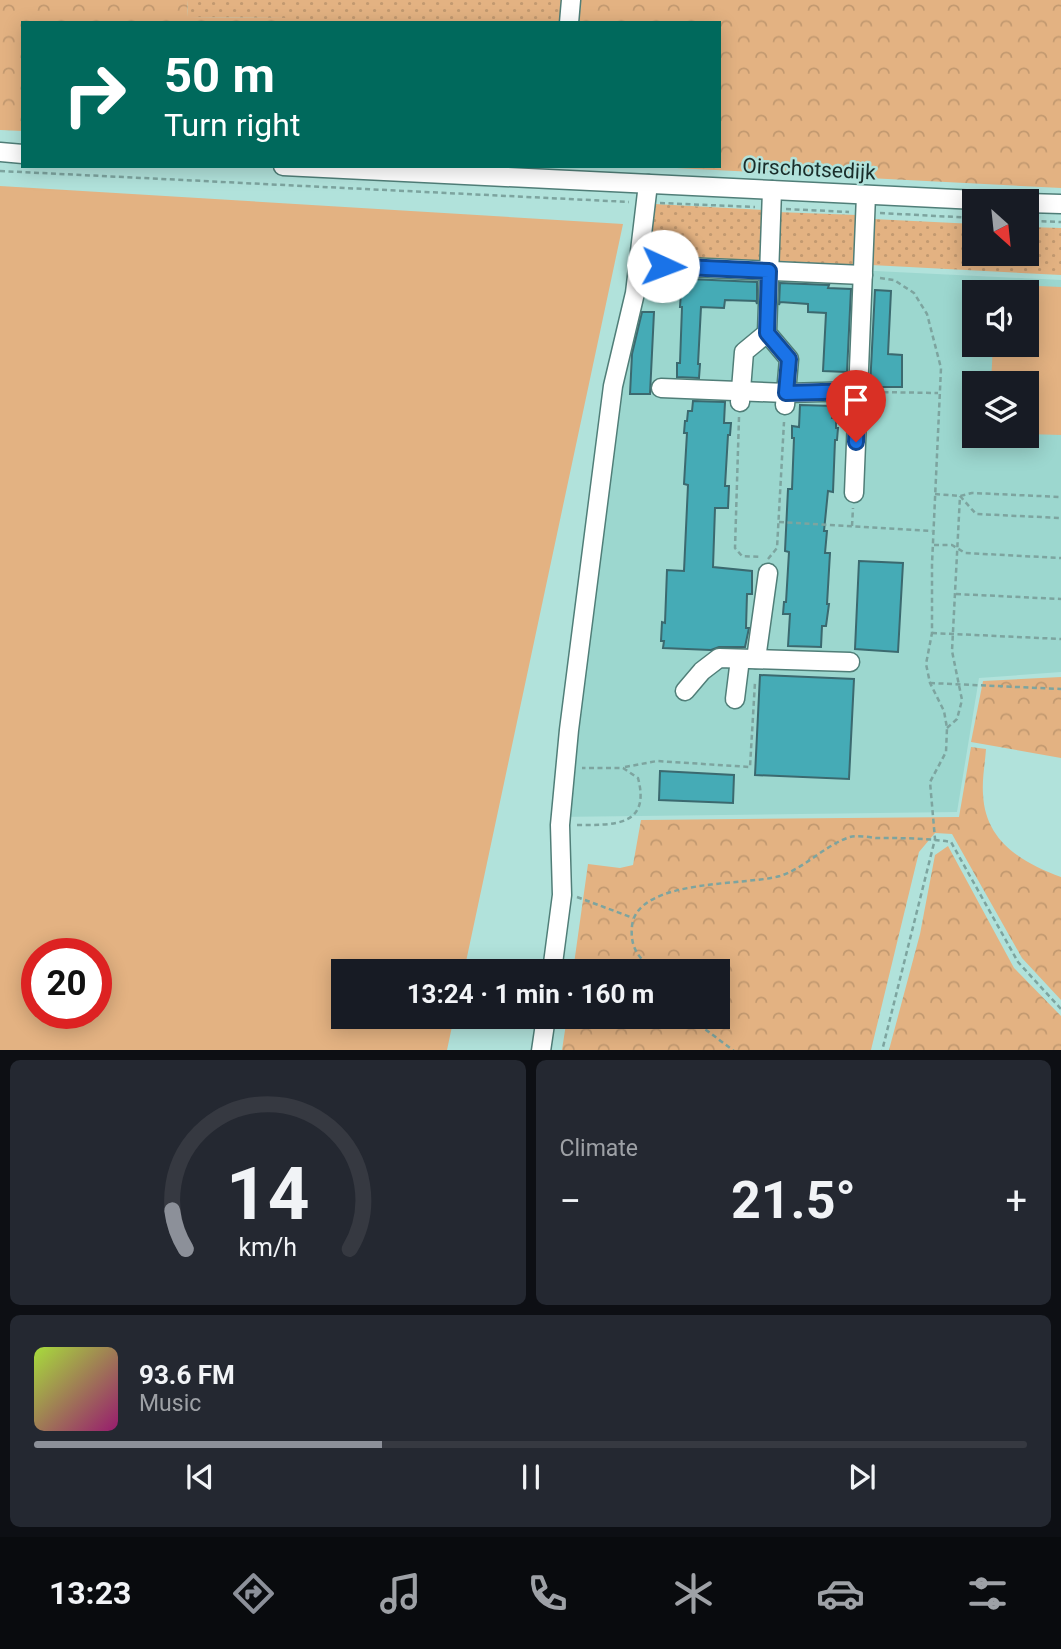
<!DOCTYPE html>
<meta charset="utf-8">
<style>
:root{--surface:#171b24;--page:#242831;--text:#f1f3f6;--muted:#9ea1a6;--line:#363941;--accent:#8c9099}
body{margin:0;font-family:Roboto,sans-serif;background:var(--page);color:var(--text);height:100vh;display:flex;flex-direction:column;font-size:26px;white-space:nowrap}
*{box-sizing:border-box;margin:0}
p{font-size:23px;color:var(--muted)}
.icon{flex:none;width:38px;height:38px;fill:none;stroke:currentColor;stroke-width:2;stroke-linecap:round;stroke-linejoin:round}
.map{position:relative;height:1050px;overflow:hidden}
.panel{display:flex;flex-direction:column;gap:10px;padding:10px;background:#0d0f14;flex:1}
.panel>*{flex:none}
.hud{position:absolute;left:21px;top:21px;width:700px;height:147px;border-radius:0px;box-shadow:0 4px 18px #0003;background:#00695c;color:#fff;overflow:hidden}
.needle{width:46px;rotate:153deg}
.tools{position:absolute;left:962px;top:189px;display:grid;gap:14px}
.tools a{display:grid;place-items:center;width:77px;height:77px;border-radius:0px;background:var(--surface);box-shadow:0 4px 18px #0003;font-size:35px}
.speed{position:absolute;left:21px;top:938px;display:flex;gap:14px;font-size:35px;font-weight:700;text-align:center}
.speed>*{display:grid;place-content:center;width:91px;height:91px;border-radius:50%;background:var(--surface);box-shadow:0 4px 18px #0003;line-height:1}
.speed .limit{border:10px solid #d22;background:#fff;color:#111}
.pin{position:absolute;display:grid;place-items:center;width:60px;height:60px;color:#fff;margin:-72px -30px;border-radius:50% 50% 50% 0;rotate:-45deg;box-shadow:0 0 7px #0007}
.pin .icon{rotate:45deg}
.me{position:absolute;width:77px;margin:-38px;rotate:92deg;stroke-linejoin:round;filter:drop-shadow(0 0 5px #0008)}
.turn{display:flex;align-items:center;gap:24px;height:147px;padding:0 28px;font-size:32px}
.turn .icon{width:91px;height:91px;stroke-width:2.5}
.turn b{display:block;font-size:49px;line-height:60px}
.big{font-size:52px;font-weight:700;line-height:1.1}
.panel .card{flex:1;display:flex;flex-direction:column;justify-content:center;gap:10px;min-width:0;padding:0 24px;border-radius:10px;background:var(--page)}
.panel .dial{align-items:center;gap:0}
.dial svg{height:182px;overflow:visible;fill:none;stroke:var(--line);stroke-width:7;stroke-linecap:round;text-anchor:middle}
.dial text{fill:var(--text);stroke:none}
.song{display:flex;align-items:center;gap:21px}
.cover{width:84px;height:84px;border-radius:10px;background:linear-gradient(135deg,hsl(80 70% 55%),hsl(320 70% 35%))}
.played{height:7px;border-radius:4px;background:linear-gradient(90deg,var(--accent) 35%,var(--line) 35%)}
.keys{display:flex;justify-content:space-around;direction:ltr}
.heat{display:flex;justify-content:space-between;align-items:center;font-size:38px;direction:ltr}
.panel .tiles{flex:1;display:grid;gap:10px;grid-template-columns:1fr 1fr}
.card:last-child{grid-column:span 2}
.trip{position:absolute;left:331px;top:959px;width:399px;height:70px;border-radius:0px;background:var(--surface);box-shadow:0 4px 18px #0003;font-weight:700;line-height:70px;text-align:center}
.dock{display:flex;height:112px;justify-content:space-around;align-items:center;background:#090b0e;color:var(--muted)}
.dock .icon{width:49px;height:49px}
.dock .active{color:var(--accent)}
.dock b{font-size:32px;color:var(--text)}
.map>svg:first-child{display:block}
</style>
<div class="map">
<svg width="1061" height="1051" viewBox="0 0 1061 1051">
<defs>
<pattern id="grass-dots" width="8" height="8" patternUnits="userSpaceOnUse" patternTransform="scale(1.75)"><rect width="8" height="8" fill="#e3b282"/><path d="M2 2h.1M6 6h.1" fill="none" stroke="#c29970" stroke-width="1.8" stroke-linecap="round"/></pattern>
<pattern id="forest-crowns" width="20" height="18" patternUnits="userSpaceOnUse" patternTransform="scale(1.75)"><rect width="20" height="18" fill="#e3b282"/><path d="M2 6a3 3 0 1 1 6 0M12 15a3 3 0 1 1 6 0" fill="none" stroke="#c29970"/></pattern>
</defs>
<rect width="100%" height="100%" fill="#b1e2db"/>
<path fill="#9cd7cf" fill-rule="evenodd" d="M631,259L1061,280V672L979,678L957,812L554,817ZM975,292H1027V345H975ZM975,383H1027V436H975Z"/>
<g fill="url(#grass-dots)">
<path d="M188,0H565L563,23H290V18L187,17Z"/>
<path d="M655,204L766,210L765,254L759,262L649,256L652,214Z"/>
<path d="M777,212L857,215L854,266L779,261L775,252Z"/>
<path d="M873,219L975,224V254H1027V227L1061,228V275L871,265Z"/>
</g>
<g fill="url(#forest-crowns)">
<path d="M0,0H188L187,17L290,18V23H23V131L0,130Z"/>
<path d="M581,0H1061V188L637,166H719V23H579Z"/>
<path d="M1061,677V758L971,742L983,681Z"/>
<path d="M971,747L986,749C985,764 982,779 983,794C985,841 1021,862 1061,877V1000L1022,958L952,834L935,833L919,852L871,1050H562L567,1017H718V971H573L588,864L620,868L633,865L641,820L959,817Z"/>
<path d="M948,846L1014,968L1061,1016V1050H889L920,934L935,855Z"/>
</g>
<g fill="#e3b282" fill-rule="evenodd">
<path d="M0,186L623,224L464,971H343V1017H454L447,1050H0ZM37,954H96V1013H37Z"/>
<path d="M996,284L1061,287V435L1027,434V383H991L993,345H1027V292H996Z"/>
</g>
<g fill="#45abb6" stroke="#3b696f" stroke-width="2">
<path d="M666,278L757,282V304L756,301L725,300L724,308L701,307L698,364H700L699,378L677,377V363H680L682,307H680L681,292L668,286Z"/>
<path d="M780,283L829,285L828,288L851,289L847,372L823,371L826,313L808,312V304L780,302L779,305Z"/>
<path d="M875,290L891,291L888,354L902,355V387H870Z"/>
<path d="M642,312H654L650,394H630L632,354Z"/>
<path d="M693,401L725,402L724,423H731L730,435H728L725,486H729L728,508H715L713,567L752,571V594H747L746,628H749L745,647H719L711,650L663,648L664,641H661L662,622L665,623L667,570L684,571L688,485L684,484L687,433H684L685,421H687L688,411H692Z"/>
<path d="M800,405L833,406L832,418H836V428H838L837,440H835L833,492L828,491L824,531H827L825,553H830L827,604H829L826,626H822L821,647L788,646L790,614H783L784,602H786L789,552L785,551L788,489H792L794,438H792V426L799,427Z"/>
<path d="M859,561L903,563L898,652L855,649Z"/>
<path d="M760,675L854,679L849,779L755,775Z"/>
<path d="M660,771L734,775L733,803L659,800Z"/>
</g>
<g fill="none" stroke-linecap="round" stroke-linejoin="round">
<g stroke="#507e78" stroke-width="21">
<g id="minor">
<path d="M569,23L571,0"/>
<path d="M0,152L23,154"/>
<path d="M283,166L997,201"/>
<path d="M772,190L767,333L789,359L785,405"/>
<path d="M1027,203L1061,204"/>
<path d="M663,266L863,275"/>
<path d="M661,388L786,393L858,391"/>
<path d="M740,402L744,352L767,333"/>
<path d="M854,493L866,195"/>
<path d="M756,659L768,573"/>
<path d="M685,691L702,671L719,658L850,662"/>
<path d="M735,699L740,659"/>
<path d="M552,971L562,895L560,825L569,730L613,386L635,293L648,184"/>
<path d="M541,1051L546,1017"/>
</g>
</g>
<g stroke="#7da49f" stroke-width="2.5" stroke-dasharray="5 3.5" stroke-linecap="butt">
<path d="M0,171L629,202"/>
<path d="M660,203L755,207"/>
<path d="M786,209L849,212"/>
<path d="M880,213L975,218"/>
<path d="M1033,221L1061,222"/>
<path d="M880,278L894,280L914,293L927,314L941,368L932,564V633L926,664L930,683L944,711L947,728L946,752L930,782L935,839L882,1051"/>
<path d="M875,392L938,393"/>
<path d="M739,417L735,548L742,556L761,557"/>
<path d="M935,494L960,496L972,493L1061,497"/>
<path d="M960,496L976,514L1061,518"/>
<path d="M779,522L932,531"/>
<path d="M852,526L853,508"/>
<path d="M934,545H952L965,553L1061,558"/>
<path d="M768,559L777,548L784,422"/>
<path d="M956,594L1061,599"/>
<path d="M932,633L1061,639"/>
<path d="M930,683L1061,689"/>
<path d="M947,728L957,719L962,700L952,651L960,496"/>
<path d="M625,767L657,761L750,767L755,682"/>
<path d="M577,825C613,825 651,827 638,778L623,768H582"/>
<path d="M577,897L633,918"/>
<path d="M653,971C638,956 630,948 632,926C637,878 746,886 780,876C805,868 825,845 850,837C857,835 868,837 876,838C901,838 926,838 951,842L1018,962L1061,1009"/>
<path d="M694,1017L701,1026L734,1051"/>
</g>
<use href="#minor" stroke="#fff" stroke-width="18"/>
</g>
<g fill="none" stroke-linecap="round" stroke-linejoin="round">
<g stroke="#114b97" stroke-width="18">
<path id="route" d="M663,266L769,271L767,333L789,359L786,393L858,391L856,442"/>
</g>
<use href="#route" stroke="#1a73e8" stroke-width="12"/>
</g>
<g text-anchor="middle" stroke-width="5" stroke-linejoin="round" paint-order="stroke">
<g font-size="21" fill="#192d2a" stroke="#b1e2db">
<text transform="translate(809 169) rotate(3)" y="7">Oirschotsedijk</text>
</g>
</g>
</svg>
<div class="tools">
<a><svg class="needle" viewBox="-14 -14 28 28"><path d="M0-13l5 13h-10z" fill="#e53935"/><path d="M0 13l5-13h-10z" fill="#9ea1a6"/></svg></a>
<a><svg class="icon" aria-label="sound" viewBox="0 0 24 24"><path d="M4 9h4l5-4v14l-5-4H4zM17 9q2 3 0 6"/></svg></a>
<a><svg class="icon" aria-label="layers" viewBox="0 0 24 24"><path d="M12 4l9 5-9 5-9-5zM3 14l9 5 9-5"/></svg></a>
</div>
<div class="speed"><div class="limit">20</div></div>
<div class="pin" style="left:856px;top:442px;background:#d93025"><svg class="icon" aria-label="arrive" viewBox="0 0 24 24"><path d="M6 21V4h12l-3 4 3 4H6"/></svg></div>
<svg class="me" style="left:663px;top:266px" viewBox="-20 -20 40 40"><circle r="19" fill="#fff"/><path d="M0-13L10 11 0 6-10 11z" fill="#1a73e8"/></svg>
<div class="trip">13:24 · 1 min · 160 m</div>
<div class="hud">
<div class="turn"><svg class="icon" aria-label="right" viewBox="0 0 24 24"><path d="M7 20v-9h11M14 6l5 5-5 5"/></svg><div><b>50 m</b>Turn right</div></div>
</div>
</div>
<section class="panel">
<div class="tiles">
<div class="card dial"><svg viewBox="0 0 100 80">
<path d="M14 69A42 42 0 1 1 86 69"/>
<path d="M14 69A42 42 0 0 1 8 52" stroke="#8c9099"/>
<text x="50" y="56" font-size="32" font-weight="700">14</text>
<text x="50" y="72" font-size="11">km/h</text>
</svg></div>
<div class="card"><p>Climate</p>
<div class="heat"><a>−</a><b class="big">21.5°</b><a>+</a></div>
</div>
<div class="card">
<div class="song"><i class="cover"></i><div><b>93.6 FM</b><p>Music</p></div></div>
<div class="played"></div>
<div class="keys"><svg class="icon" aria-label="previous" viewBox="0 0 24 24"><path d="M18 5L8 12l10 7zM5 5v14"/></svg><svg class="icon" aria-label="pause" viewBox="0 0 24 24"><path d="M8 5v14M16 5v14"/></svg><svg class="icon" aria-label="next" viewBox="0 0 24 24"><path d="M6 5l10 7-10 7zM19 5v14"/></svg></div>
</div>
</div>
</section>
<nav class="dock">
<b>13:23</b>
<svg class="icon active" aria-label="directions" viewBox="0 0 24 24"><path d="M12 3l9 9-9 9-9-9zM9 14v-3h6M13 9l2 2-2 2"/></svg>
<svg class="icon" aria-label="music" viewBox="0 0 24 24"><path d="M9 18V5l10-2v13"/><circle cx="6" cy="18" r="3"/><circle cx="16" cy="16" r="3"/></svg>
<svg class="icon" aria-label="phone" viewBox="0 0 24 24"><path d="M5 4h4l2 5-3 2q2 4 5 5l2-3 5 2v4C11 20 4 13 5 4z"/></svg>
<svg class="icon" aria-label="climate" viewBox="0 0 24 24"><path d="M12 3v18M4 7l16 10M4 17L20 7"/></svg>
<svg class="icon" aria-label="car" viewBox="0 0 24 24"><path d="M5 17H2v-5l4-1 3-4h7l3 4 3 1v5h-3M9 17h6M6 11h13"/><circle cx="7" cy="17" r="2"/><circle cx="17" cy="17" r="2"/></svg>
<svg class="icon" aria-label="filters" viewBox="0 0 24 24"><path d="M4 7h16M4 17h16"/><circle cx="9" cy="7" r="2"/><circle cx="15" cy="17" r="2"/></svg>
</nav>
